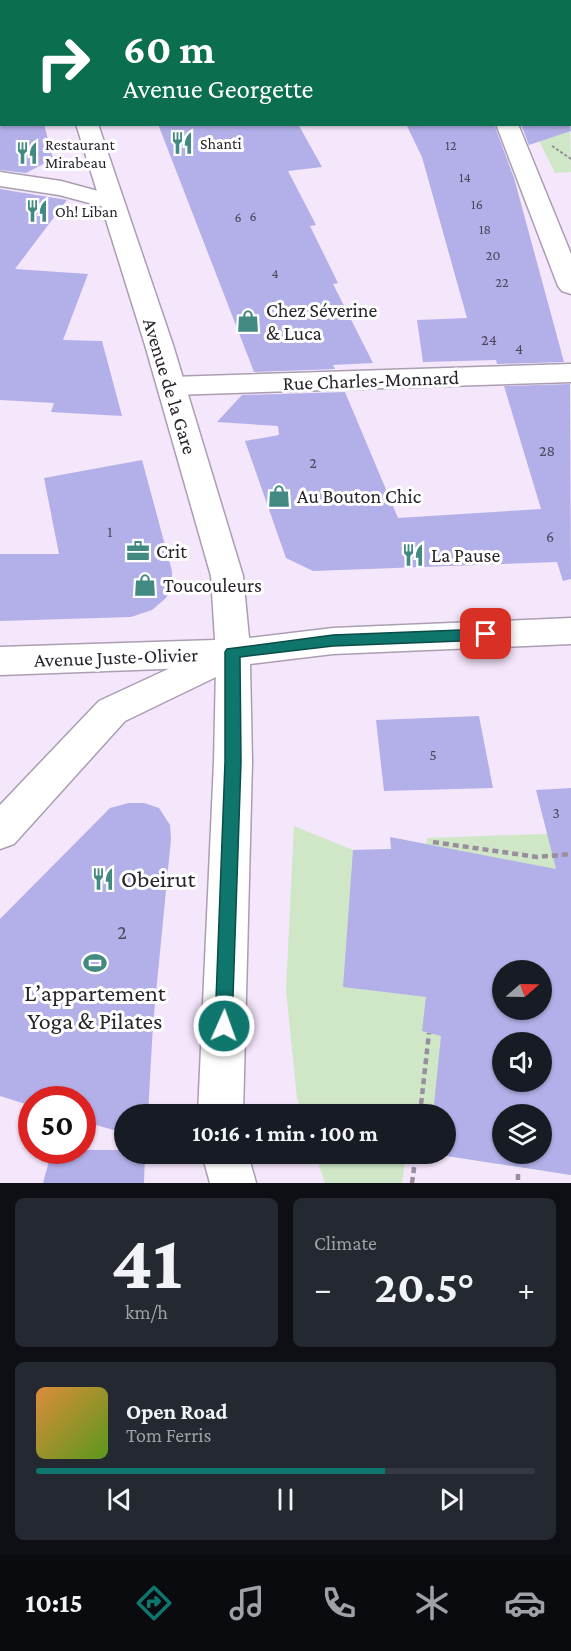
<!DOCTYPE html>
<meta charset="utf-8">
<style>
:root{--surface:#171b24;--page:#242831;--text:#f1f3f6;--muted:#9ea1a6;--line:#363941;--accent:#0f766e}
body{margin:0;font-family:"Crimson Pro",serif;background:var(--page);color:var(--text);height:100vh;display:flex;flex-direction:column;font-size:22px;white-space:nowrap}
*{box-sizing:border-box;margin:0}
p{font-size:20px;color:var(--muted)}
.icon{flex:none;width:33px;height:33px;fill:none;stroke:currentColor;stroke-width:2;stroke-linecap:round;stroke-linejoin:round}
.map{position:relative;height:1183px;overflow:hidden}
.side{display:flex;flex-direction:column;gap:15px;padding:15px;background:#0d0f14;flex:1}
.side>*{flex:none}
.guide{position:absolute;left:0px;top:0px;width:572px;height:126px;box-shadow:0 2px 4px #0004;background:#0b6e4f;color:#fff;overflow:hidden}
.needle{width:39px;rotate:70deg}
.fabs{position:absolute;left:492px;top:960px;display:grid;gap:12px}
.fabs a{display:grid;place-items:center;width:60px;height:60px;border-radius:50%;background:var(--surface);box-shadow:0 2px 4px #0004;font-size:30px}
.speed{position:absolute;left:18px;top:1086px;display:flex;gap:12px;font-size:30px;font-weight:700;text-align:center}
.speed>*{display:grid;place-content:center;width:78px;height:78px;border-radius:50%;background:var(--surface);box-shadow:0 2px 4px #0004;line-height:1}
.speed .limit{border:9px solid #d22;background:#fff;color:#111}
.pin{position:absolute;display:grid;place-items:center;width:51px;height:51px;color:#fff;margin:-26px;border-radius:12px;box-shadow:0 3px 9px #0006}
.me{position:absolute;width:66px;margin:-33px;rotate:2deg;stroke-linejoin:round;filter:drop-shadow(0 0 4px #0008)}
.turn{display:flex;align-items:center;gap:21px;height:126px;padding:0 24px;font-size:27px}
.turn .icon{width:78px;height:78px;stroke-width:2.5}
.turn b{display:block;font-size:42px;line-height:51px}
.big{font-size:45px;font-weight:700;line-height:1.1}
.side .widget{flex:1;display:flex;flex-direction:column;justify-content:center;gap:9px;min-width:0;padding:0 21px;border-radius:9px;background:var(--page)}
.side .dial{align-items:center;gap:0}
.dial b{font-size:78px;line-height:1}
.song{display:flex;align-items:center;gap:18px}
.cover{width:72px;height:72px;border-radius:9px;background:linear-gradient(135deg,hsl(30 70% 55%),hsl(90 70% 35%))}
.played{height:6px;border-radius:3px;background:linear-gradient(90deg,var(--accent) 70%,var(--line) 70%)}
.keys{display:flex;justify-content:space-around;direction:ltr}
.heat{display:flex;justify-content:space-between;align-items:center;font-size:33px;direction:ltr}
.side .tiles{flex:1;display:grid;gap:15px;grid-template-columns:1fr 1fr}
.widget:last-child{grid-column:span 2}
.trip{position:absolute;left:114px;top:1104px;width:342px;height:60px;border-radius:30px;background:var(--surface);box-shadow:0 2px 4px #0004;font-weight:700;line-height:60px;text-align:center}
.tabs{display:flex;height:96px;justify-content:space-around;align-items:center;background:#090b0e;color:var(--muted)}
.tabs .icon{width:42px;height:42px}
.tabs .selected{color:var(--accent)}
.tabs b{font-size:27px;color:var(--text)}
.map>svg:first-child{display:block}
</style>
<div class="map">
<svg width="571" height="1183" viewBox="0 0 571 1183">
<rect width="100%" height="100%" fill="#f4e6fb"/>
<g fill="#d0e7c7" fill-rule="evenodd">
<path d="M570,122L571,172L555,173L531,125L570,124Z"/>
<path d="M294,826L353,850L426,848L427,838L571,833V1175L434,1154H446V1114H302L297,1098L286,990ZM502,970H542V1010H502ZM502,1042H542V1082H502ZM502,1114H542V1154H502Z"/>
<path d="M315,1154H406L402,1183H325Z"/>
</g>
<g fill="#b3b0e9" fill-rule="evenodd">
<path d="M0,124H44L53,159L26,173L0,170Z"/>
<path d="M158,124H298L322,167L288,171L316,225L310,226L338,283L333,284L373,363L333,365L335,369L254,372Z"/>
<path d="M406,124H494L514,178L564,362L497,364L496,360L423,362L417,320L467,318L422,157Z"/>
<path d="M521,124H570L571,131L529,145Z"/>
<path d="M0,189L67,200L15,269L88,274L63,340L102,341L122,416L51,412L54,403L0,400Z"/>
<path d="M570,384L571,579L563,581L557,562L313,571L286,558L245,441L279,435L278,426L217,422L242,395L345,392L398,518L541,509L504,386Z"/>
<path d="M142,460L172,571V586L166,598L152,610L131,617L0,621V554H59L44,478Z"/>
<path d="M479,716L493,788L384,791L376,720Z"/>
<path d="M571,788V1175L434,1154H446V1114H433L441,1036L422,1031L426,997L343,987L353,850L391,849L390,837L556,869L536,790ZM502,970H542V1010H502ZM502,1042H542V1082H502ZM502,1114H542V1154H502Z"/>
<path d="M129,803H144L159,808L170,825L171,839L153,1024L148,1114H124V1133L82,1121V1100H32V1106L0,1096V919L110,808Z"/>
<path d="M52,1150H124V1154H145L144,1183H43Z"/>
</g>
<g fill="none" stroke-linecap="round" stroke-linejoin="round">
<g stroke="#ab9eb1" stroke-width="4">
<g id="lane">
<path d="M253,0H265L266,2H253Z"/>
<rect x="570" y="113" width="1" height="8"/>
</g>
</g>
<g stroke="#ab9eb1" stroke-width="3">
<g id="street">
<rect x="449" y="0" width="20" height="2"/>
<path d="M496,124H518L571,254V294L562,291L558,286Z"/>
<path d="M0,172L61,181L120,197L124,202L120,207L112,209L59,195L0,186Z"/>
<path d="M571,364V382L172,395L162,392L158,386L162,380L172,377Z"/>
<path d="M233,639L245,643L250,653L245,663L125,721L14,844L0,849V805L99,701Z"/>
</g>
</g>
<g stroke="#ab9eb1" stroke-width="3">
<g id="secondary">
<path d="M38,0H58V2H39Z"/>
<path d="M76,124H98L173,345L243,576L249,638L333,628L571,618V644L333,654L250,664L252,762L243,1114H198L214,762L216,667L0,675V647L215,640L211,576L145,345Z"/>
<path d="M202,1154H248L256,1183H210Z"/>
</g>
</g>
<path stroke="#988e9d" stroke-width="2" stroke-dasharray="3 2" stroke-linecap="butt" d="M552,146L571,159"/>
<g stroke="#988e9d" stroke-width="4.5" stroke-dasharray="6 4" stroke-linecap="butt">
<path d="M433,842L537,857L571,854"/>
<path d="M420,1114L429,1033"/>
<path d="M518,1174V1183"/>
<path d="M412,1183L416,1154"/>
</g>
<use href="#lane" fill="#fff" fill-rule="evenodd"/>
<use href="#street" fill="#fff" fill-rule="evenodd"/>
<use href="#secondary" fill="#fff" fill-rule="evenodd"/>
</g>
<path fill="#0f766e" stroke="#0a4d48" stroke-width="1.5" d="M486,629L493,634L486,640L333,646L240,657L241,762L232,1026L230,1032L224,1035L217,1032L215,1026L225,762V652L227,649L333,635Z"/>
<defs>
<g id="restaurant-bare" transform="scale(1.8)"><path d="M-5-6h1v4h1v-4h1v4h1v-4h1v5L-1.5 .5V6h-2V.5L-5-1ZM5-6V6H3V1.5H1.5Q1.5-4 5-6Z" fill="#428982" stroke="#fff" stroke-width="2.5" paint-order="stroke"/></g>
<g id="shop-bare" transform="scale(1.8)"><path d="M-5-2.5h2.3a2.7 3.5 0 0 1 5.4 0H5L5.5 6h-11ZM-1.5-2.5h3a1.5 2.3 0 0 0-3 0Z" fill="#428982" stroke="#fff" stroke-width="2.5" paint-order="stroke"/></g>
<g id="office-bare" transform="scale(1.8)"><path d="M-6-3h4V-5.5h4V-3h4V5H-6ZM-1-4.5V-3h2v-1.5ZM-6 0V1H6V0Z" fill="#428982" stroke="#fff" stroke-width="2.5" paint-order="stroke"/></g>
<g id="stadium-bare" transform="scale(1.8)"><path d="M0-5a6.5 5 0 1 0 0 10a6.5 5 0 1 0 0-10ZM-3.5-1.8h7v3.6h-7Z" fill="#428982" stroke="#fff" stroke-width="2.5" paint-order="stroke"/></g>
</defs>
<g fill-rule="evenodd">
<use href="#restaurant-bare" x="182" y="143"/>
<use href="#restaurant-bare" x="27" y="153"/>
<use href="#restaurant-bare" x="37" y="211"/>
<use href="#shop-bare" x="248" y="321"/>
<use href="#shop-bare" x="279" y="496"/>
<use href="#office-bare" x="138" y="551"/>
<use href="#restaurant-bare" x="413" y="555"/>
<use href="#shop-bare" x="145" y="585"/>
<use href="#restaurant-bare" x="103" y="879"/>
<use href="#stadium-bare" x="95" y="963"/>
</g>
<g text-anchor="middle" stroke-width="6" stroke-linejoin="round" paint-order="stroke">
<g font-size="14" fill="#4c475b">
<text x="451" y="150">12</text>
<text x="465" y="182">14</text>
<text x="477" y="209">16</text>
<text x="253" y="221">6</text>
<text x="238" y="222">6</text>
<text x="485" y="234">18</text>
<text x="493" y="260">20</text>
<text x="275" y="278">4</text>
<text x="502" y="287">22</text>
</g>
<g font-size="16" fill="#29242c" stroke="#fff" text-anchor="start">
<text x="200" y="149">Shanti</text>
<text x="45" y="150">Restaurant<tspan x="45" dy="18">Mirabeau</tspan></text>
<text x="55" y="217">Oh! Liban</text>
</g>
<g font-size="16" fill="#4c475b">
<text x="489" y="345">24</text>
<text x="519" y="354">4</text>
<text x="547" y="456">28</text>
<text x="313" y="468">2</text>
<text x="110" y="537">1</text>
<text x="550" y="542">6</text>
<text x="433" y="760">5</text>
<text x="556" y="818">3</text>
</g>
<g font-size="20" fill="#29242c" stroke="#fff" text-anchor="start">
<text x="266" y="317">Chez Séverine<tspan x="266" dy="23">&amp; Luca</tspan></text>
<text x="297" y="503">Au Bouton Chic</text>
<text x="156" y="558">Crit</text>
<text x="431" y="562">La Pause</text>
<text x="163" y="592">Toucouleurs</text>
</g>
<g font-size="20" fill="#29242c" stroke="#fff">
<text transform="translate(371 380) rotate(-2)" y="7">Rue Charles-Monnard</text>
<text transform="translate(170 386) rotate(73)" y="7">Avenue de la Gare</text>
<text transform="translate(116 657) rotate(-2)" y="7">Avenue Juste-Olivier</text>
</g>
<g font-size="20" fill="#4c475b">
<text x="122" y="939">2</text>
</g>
<g font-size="24" fill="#29242c" stroke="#fff" text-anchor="start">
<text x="121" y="887">Obeirut</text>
<text x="95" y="1001" text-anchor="middle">L’appartement<tspan x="95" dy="28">Yoga &amp; Pilates</tspan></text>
</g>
</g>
</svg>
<div class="fabs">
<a><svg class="needle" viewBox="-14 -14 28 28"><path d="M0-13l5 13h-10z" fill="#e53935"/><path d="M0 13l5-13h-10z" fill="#9ea1a6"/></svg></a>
<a><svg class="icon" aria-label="sound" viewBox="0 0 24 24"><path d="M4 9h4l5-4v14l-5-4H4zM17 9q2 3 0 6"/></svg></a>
<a><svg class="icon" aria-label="layers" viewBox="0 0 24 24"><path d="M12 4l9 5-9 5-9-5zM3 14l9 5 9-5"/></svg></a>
</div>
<div class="speed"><div class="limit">50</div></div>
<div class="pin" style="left:486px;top:634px;background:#d93025"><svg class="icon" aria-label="arrive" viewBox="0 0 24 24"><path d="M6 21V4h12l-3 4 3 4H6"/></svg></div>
<svg class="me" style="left:224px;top:1026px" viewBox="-20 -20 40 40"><circle r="17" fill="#0f766e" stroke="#fff" stroke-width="3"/><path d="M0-11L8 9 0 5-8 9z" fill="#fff"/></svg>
<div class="trip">10:16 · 1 min · 100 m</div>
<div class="guide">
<div class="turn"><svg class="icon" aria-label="right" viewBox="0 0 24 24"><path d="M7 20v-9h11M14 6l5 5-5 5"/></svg><div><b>60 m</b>Avenue Georgette</div></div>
</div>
</div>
<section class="side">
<div class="tiles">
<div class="widget dial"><b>41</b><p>km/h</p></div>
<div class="widget"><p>Climate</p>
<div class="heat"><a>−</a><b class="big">20.5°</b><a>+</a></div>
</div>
<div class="widget">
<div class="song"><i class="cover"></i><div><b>Open Road</b><p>Tom Ferris</p></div></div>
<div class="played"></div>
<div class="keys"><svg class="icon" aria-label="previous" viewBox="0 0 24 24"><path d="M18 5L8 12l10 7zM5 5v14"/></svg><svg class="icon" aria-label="pause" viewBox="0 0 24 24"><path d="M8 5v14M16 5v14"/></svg><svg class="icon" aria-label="next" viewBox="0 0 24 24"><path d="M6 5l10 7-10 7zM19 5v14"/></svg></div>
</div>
</div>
</section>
<nav class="tabs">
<b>10:15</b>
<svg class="icon selected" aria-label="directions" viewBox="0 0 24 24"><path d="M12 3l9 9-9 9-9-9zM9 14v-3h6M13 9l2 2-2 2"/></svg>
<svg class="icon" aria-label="music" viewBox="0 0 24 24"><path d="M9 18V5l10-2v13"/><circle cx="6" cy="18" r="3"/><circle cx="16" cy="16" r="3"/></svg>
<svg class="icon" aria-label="phone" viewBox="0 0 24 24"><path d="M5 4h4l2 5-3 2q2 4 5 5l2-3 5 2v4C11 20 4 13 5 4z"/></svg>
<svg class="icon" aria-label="climate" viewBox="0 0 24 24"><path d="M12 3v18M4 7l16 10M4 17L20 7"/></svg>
<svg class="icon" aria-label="car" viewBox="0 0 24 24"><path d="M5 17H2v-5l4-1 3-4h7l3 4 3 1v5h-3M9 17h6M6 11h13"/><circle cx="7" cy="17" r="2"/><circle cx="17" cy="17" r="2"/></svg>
</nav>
